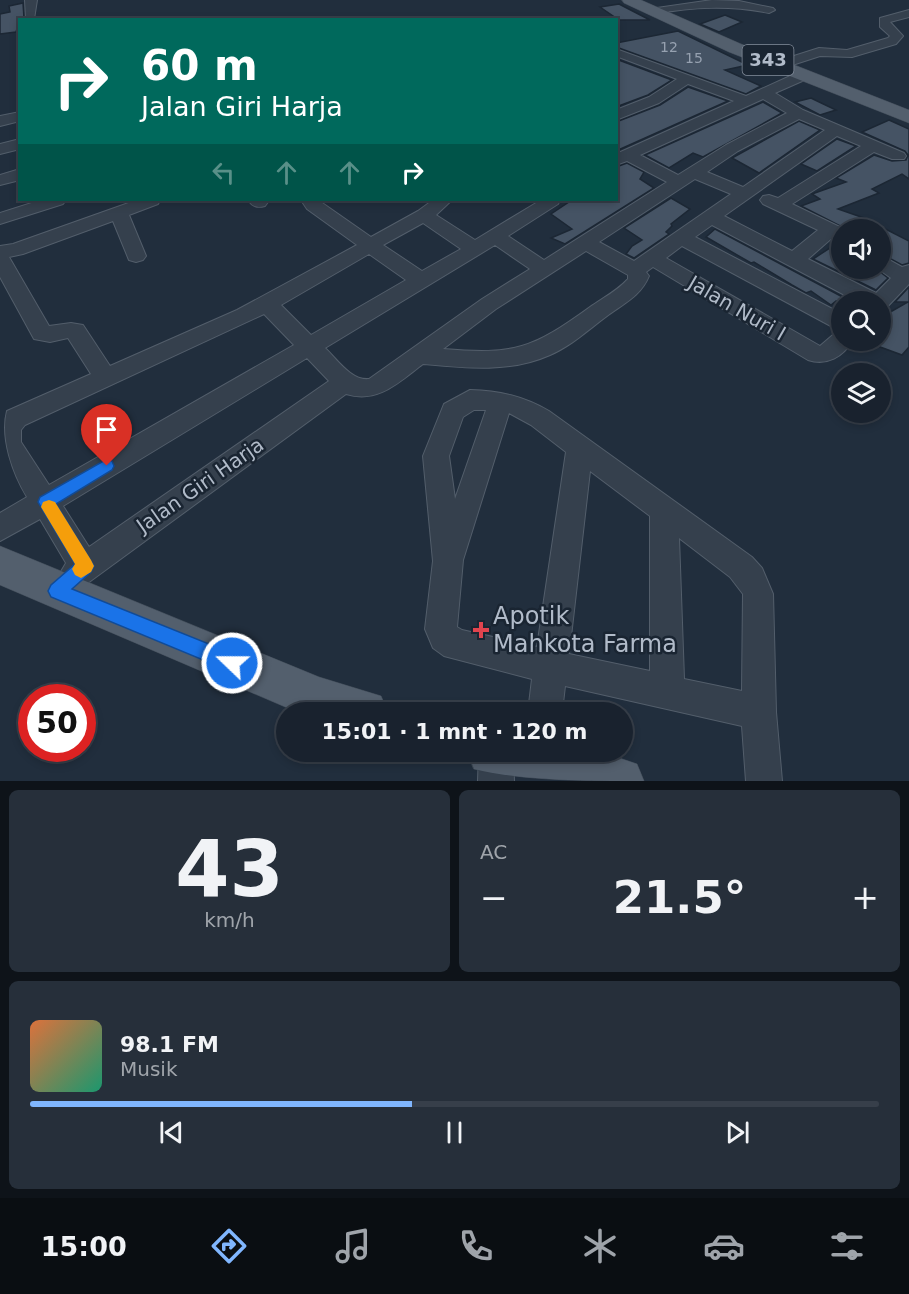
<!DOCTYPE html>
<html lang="id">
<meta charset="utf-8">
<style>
:root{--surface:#19222e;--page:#262f3a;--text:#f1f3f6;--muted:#9fa4aa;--line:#373f4a;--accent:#80b6fe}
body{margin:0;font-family:"DejaVu Sans",sans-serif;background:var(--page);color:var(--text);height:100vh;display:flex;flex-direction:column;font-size:22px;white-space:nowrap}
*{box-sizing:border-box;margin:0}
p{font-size:20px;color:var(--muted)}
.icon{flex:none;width:33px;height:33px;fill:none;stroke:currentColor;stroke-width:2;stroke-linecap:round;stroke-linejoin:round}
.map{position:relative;height:781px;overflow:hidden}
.sheet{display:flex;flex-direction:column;gap:9px;padding:9px;background:#0e1319;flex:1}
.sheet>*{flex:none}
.banner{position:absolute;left:18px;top:18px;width:600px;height:183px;border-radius:0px;box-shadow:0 3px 9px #0003,0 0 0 2px var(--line);background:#00695c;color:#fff;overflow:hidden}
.buttons{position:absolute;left:831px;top:219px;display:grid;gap:12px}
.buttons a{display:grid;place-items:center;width:60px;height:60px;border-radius:50%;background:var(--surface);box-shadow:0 3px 9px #0003,0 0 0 2px var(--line);font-size:30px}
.speed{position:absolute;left:18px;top:684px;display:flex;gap:12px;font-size:30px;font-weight:700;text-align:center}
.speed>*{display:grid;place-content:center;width:78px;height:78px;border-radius:50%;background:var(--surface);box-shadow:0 3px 9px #0003,0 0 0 2px var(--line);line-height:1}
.speed .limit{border:9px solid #d22;background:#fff;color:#111}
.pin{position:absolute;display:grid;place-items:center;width:51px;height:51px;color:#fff;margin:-62px -26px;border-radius:50% 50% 50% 0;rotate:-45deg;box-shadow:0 0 6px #0007}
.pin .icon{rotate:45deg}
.me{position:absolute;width:66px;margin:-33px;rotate:292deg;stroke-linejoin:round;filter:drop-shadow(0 0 4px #0008)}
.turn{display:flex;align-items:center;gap:21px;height:126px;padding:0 24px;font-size:27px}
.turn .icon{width:78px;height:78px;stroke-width:2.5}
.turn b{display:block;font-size:42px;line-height:51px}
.lanes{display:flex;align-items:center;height:57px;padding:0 24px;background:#0003;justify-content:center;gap:30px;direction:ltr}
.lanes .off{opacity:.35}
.big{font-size:45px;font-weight:700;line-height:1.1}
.sheet .card{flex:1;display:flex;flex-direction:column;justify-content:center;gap:9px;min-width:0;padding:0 21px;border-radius:9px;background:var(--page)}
.sheet .dial{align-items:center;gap:0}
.dial b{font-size:78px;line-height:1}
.song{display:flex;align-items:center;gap:18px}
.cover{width:72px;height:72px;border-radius:9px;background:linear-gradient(135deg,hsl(20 70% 55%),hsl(160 70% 35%))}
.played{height:6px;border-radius:3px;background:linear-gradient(90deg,var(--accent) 45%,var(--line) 45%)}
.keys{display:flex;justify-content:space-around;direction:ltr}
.heat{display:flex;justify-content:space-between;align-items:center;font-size:33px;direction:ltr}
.sheet .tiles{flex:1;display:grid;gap:9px;grid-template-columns:1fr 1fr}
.card:last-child{grid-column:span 2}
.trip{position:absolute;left:276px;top:702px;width:357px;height:60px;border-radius:30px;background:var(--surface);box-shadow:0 3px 9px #0003,0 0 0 2px var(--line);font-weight:700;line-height:60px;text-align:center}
.tab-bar{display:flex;height:96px;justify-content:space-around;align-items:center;background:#0a0e12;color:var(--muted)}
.tab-bar .icon{width:42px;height:42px}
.tab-bar .current{color:var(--accent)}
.tab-bar b{font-size:27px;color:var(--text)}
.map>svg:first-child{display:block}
</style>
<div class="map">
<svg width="909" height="781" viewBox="0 0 909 781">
<rect width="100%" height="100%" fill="#212e3d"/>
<g fill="#455364" stroke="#1c2734" stroke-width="1.5">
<path d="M23,3L24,18L20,20L16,32L0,34V14L10,12L9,6Z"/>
<path d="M619,4L650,20H619L600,7Z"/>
<path d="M725,15L742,22L719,32L700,24Z"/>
<path d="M678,31L748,65L725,70L761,86L746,94L616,47V43Z"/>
<path d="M616,59L672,80L648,95L616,107Z"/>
<path d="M688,87L728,101L616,151V122L660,105Z"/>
<path d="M811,98L815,100L836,110L820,115L795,102Z"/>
<path d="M763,102L782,113L703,157L693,153L669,168L645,155Z"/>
<path d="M889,120L909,129V179L902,174L872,189L879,193L838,209L864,218L909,241V263L902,265L880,253V230H848L801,206L820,199L812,194L846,182L836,178L874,155L892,161L906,160L908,155L905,151L862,132Z"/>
<path d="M799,121L820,130L759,173L732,158Z"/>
<path d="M837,139L856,146L817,171L801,164Z"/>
<path d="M627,163L644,172L640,179L654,188L565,244L551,238L572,229L551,214L572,200H616V167Z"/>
<path d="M671,198L690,209L671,224L672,226L666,232L669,234L634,258L626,254L632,246L642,240L624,228Z"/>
<path d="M715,229L852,302L836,301L831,305L811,291L806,293L792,285L754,262L751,263L706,237Z"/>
<path d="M839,242L842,243V268H875L888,278L876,290L813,259Z"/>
<path d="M909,287V347L902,355L872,344L874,340H880V332L890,318L885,315L908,302H895Z"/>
</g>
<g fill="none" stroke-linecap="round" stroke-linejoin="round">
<g stroke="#535e6b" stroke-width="2">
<g id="minor">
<path d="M25,0H37L34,19H26Z"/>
<path d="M712,0L739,1L773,8L775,10L769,13C729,5 693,7 654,14L648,11L650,9Z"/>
<path d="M909,10V17L890,22L903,36L896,44L852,57L820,56L780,69L773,65L775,62L819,48L847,50L888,38L890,36L880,27V18Z"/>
<path d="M616,49L746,96L799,72H809L811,75L809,78L775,93L803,110L904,153L906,156L904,159H892L874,152L792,204L846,230H842V241L832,238L808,259L876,293L891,278L877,268H880V255L902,267L909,265V284L887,307L880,309V302H858L712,225L695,237L842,314V332L682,246L666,258L820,346L834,334L842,332V340H853C843,357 827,366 808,360L653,267L646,272L649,276C641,296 623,304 607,316C588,330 571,346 550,355C510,373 465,368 423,364C399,382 378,404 346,394L85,585L74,590L63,585L59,575L66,563L40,519L0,541V513L27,497C13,474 0,438 7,411L91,374L68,338L50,342L34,339L0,277V246L13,244L137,200H160L158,204L129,215L146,256L143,260L136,262L129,260L113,221L23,254L9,257L49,326L71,323L83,325L110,366L237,310L357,245L307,209L301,200H318L371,237L418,211L433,200H452L436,215L475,240L541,200H560L558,204L508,236L544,260L667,182L627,161L616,165V154L734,101L688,84L659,103L616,120V110L649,97L677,79L616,56ZM763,99L787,113L726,145L678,175L640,155ZM799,119L825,130L743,187L707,172L738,151ZM837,136L861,146L778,198L769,195L763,196L760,200L763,204L818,230L792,251L724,216ZM695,179L731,194L634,261L599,242ZM423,223L461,249L422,271L383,245ZM495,245L530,269L482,299L369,379C351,381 337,359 325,348ZM586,251L628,275V279C617,291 603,298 590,307C532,349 515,355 443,349L496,309ZM369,254L406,280L311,335L281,305ZM264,314L294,345L49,485L21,442V430L25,425ZM307,358L329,381L89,547L63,506Z"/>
<path d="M20,112V121L0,126V116Z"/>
<path d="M20,139V149L0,154V144Z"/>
<path d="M20,169V180L0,185V175Z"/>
<path d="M41,200H66L63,204L0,224V213Z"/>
<path d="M248,200H266L268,202L265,206C257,208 253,207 248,200Z"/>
<path d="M470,390C500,391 523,396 549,411L752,557L762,568L773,594L776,712L782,781H746L742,726L565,686L562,712H528L532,679L444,656L433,648L425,629L433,561L423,456L444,404ZM474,410H486L455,499L449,456L463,417ZM509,413L531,425L566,452L537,647L462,630L457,627L463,560ZM590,471L650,516V671L569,654ZM679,538L730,577L743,594L742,691L684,679Z"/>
<path d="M479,752H513L514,781H478Z"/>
</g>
</g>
<g stroke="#3e4956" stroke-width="1">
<g id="major">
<path d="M622,0H641L741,44L909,110V123L729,52L624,3Z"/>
<path d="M0,546L319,677L381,696L388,712H297L0,585Z"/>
<path d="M467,752H602L637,764L644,781C592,781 523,781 474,769Z"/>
</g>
</g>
<use href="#minor" fill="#35404d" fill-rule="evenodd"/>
<use href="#major" fill="#535f6d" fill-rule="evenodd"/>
</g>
<path fill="#1a73e8" stroke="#114b97" stroke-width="1.5" d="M107,459L112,461L114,466L112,470L56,504L94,566L91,572L72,589L239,656L241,663L239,669L232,672L51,597L48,591L51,585L75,564L38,502L40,497Z"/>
<path fill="#f59e0b" d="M49,500L55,502L91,560L94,566L91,572L81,578L75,575L72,569L75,564L41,507L43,502Z"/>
<path fill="#e0444e" stroke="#1a2532" stroke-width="2" d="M478 621h6v6h6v6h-6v6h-6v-6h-6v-6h6z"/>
<g text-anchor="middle" stroke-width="5" stroke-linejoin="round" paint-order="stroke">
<g font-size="14" fill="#96a1b0">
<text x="669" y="52">12</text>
<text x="694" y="63">15</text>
</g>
<rect fill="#1a2532" stroke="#848e9c" stroke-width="1.5" x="742.5" y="45" width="51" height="30" rx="4.5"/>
<g font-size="18" font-weight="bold" fill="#b1bbc9">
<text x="768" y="66">343</text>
</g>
<g font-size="20" fill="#b1bbc9" stroke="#1a2532">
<text transform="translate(737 308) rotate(30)" y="7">Jalan Nuri I</text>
<text transform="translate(200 485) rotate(-35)" y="7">Jalan Giri Harja</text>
</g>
<g font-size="24" fill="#b1bbc9" stroke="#1a2532" text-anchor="start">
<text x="493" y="624">Apotik<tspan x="493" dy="28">Mahkota Farma</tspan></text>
</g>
</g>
</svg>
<div class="buttons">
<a><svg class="icon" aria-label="sound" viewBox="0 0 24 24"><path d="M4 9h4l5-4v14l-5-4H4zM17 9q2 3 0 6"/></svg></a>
<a><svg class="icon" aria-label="search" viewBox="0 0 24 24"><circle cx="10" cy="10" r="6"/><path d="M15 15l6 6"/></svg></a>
<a><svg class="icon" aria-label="layers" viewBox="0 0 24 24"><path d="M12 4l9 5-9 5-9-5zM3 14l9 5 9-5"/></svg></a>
</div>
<div class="speed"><div class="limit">50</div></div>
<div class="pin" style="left:107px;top:466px;background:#d93025"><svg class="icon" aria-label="arrive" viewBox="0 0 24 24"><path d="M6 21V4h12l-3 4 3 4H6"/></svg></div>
<svg class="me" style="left:232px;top:663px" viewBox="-20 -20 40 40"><circle r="17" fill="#1a73e8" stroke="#fff" stroke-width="3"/><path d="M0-11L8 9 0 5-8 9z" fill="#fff"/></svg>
<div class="trip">15:01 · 1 mnt · 120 m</div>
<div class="banner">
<div class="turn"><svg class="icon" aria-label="right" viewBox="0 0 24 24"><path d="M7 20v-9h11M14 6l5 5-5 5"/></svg><div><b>60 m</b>Jalan Giri Harja</div></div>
<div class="lanes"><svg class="icon off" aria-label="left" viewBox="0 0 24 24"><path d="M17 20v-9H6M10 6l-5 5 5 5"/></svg><svg class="icon off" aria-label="ahead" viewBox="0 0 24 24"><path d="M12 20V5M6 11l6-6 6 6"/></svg><svg class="icon off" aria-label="ahead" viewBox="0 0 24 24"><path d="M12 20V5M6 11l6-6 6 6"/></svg><svg class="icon" aria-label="right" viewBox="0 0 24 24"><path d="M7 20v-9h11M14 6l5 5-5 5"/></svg></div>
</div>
</div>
<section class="sheet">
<div class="tiles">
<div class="card dial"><b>43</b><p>km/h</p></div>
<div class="card"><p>AC</p>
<div class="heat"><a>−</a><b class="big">21.5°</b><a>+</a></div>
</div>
<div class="card">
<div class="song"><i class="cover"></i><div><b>98.1 FM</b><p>Musik</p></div></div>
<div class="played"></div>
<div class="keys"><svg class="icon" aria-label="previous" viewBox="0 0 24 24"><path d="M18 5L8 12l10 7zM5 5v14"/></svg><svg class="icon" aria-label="pause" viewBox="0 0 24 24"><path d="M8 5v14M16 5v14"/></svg><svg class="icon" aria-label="next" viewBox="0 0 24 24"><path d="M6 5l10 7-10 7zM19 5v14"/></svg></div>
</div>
</div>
</section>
<nav class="tab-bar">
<b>15:00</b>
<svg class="icon current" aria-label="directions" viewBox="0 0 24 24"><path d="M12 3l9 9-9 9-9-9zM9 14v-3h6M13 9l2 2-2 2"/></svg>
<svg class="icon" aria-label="music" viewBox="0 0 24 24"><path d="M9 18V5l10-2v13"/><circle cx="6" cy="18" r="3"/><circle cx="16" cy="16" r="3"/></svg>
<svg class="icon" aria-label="phone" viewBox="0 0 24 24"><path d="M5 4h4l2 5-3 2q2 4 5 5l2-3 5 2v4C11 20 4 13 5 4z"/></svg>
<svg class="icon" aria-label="climate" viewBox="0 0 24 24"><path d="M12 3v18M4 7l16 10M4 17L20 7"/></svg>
<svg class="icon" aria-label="car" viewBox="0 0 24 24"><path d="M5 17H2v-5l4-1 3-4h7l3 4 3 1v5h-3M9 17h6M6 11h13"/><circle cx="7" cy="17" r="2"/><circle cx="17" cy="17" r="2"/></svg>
<svg class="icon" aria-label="filters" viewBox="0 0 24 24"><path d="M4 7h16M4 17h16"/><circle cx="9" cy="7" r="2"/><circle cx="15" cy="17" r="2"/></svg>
</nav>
